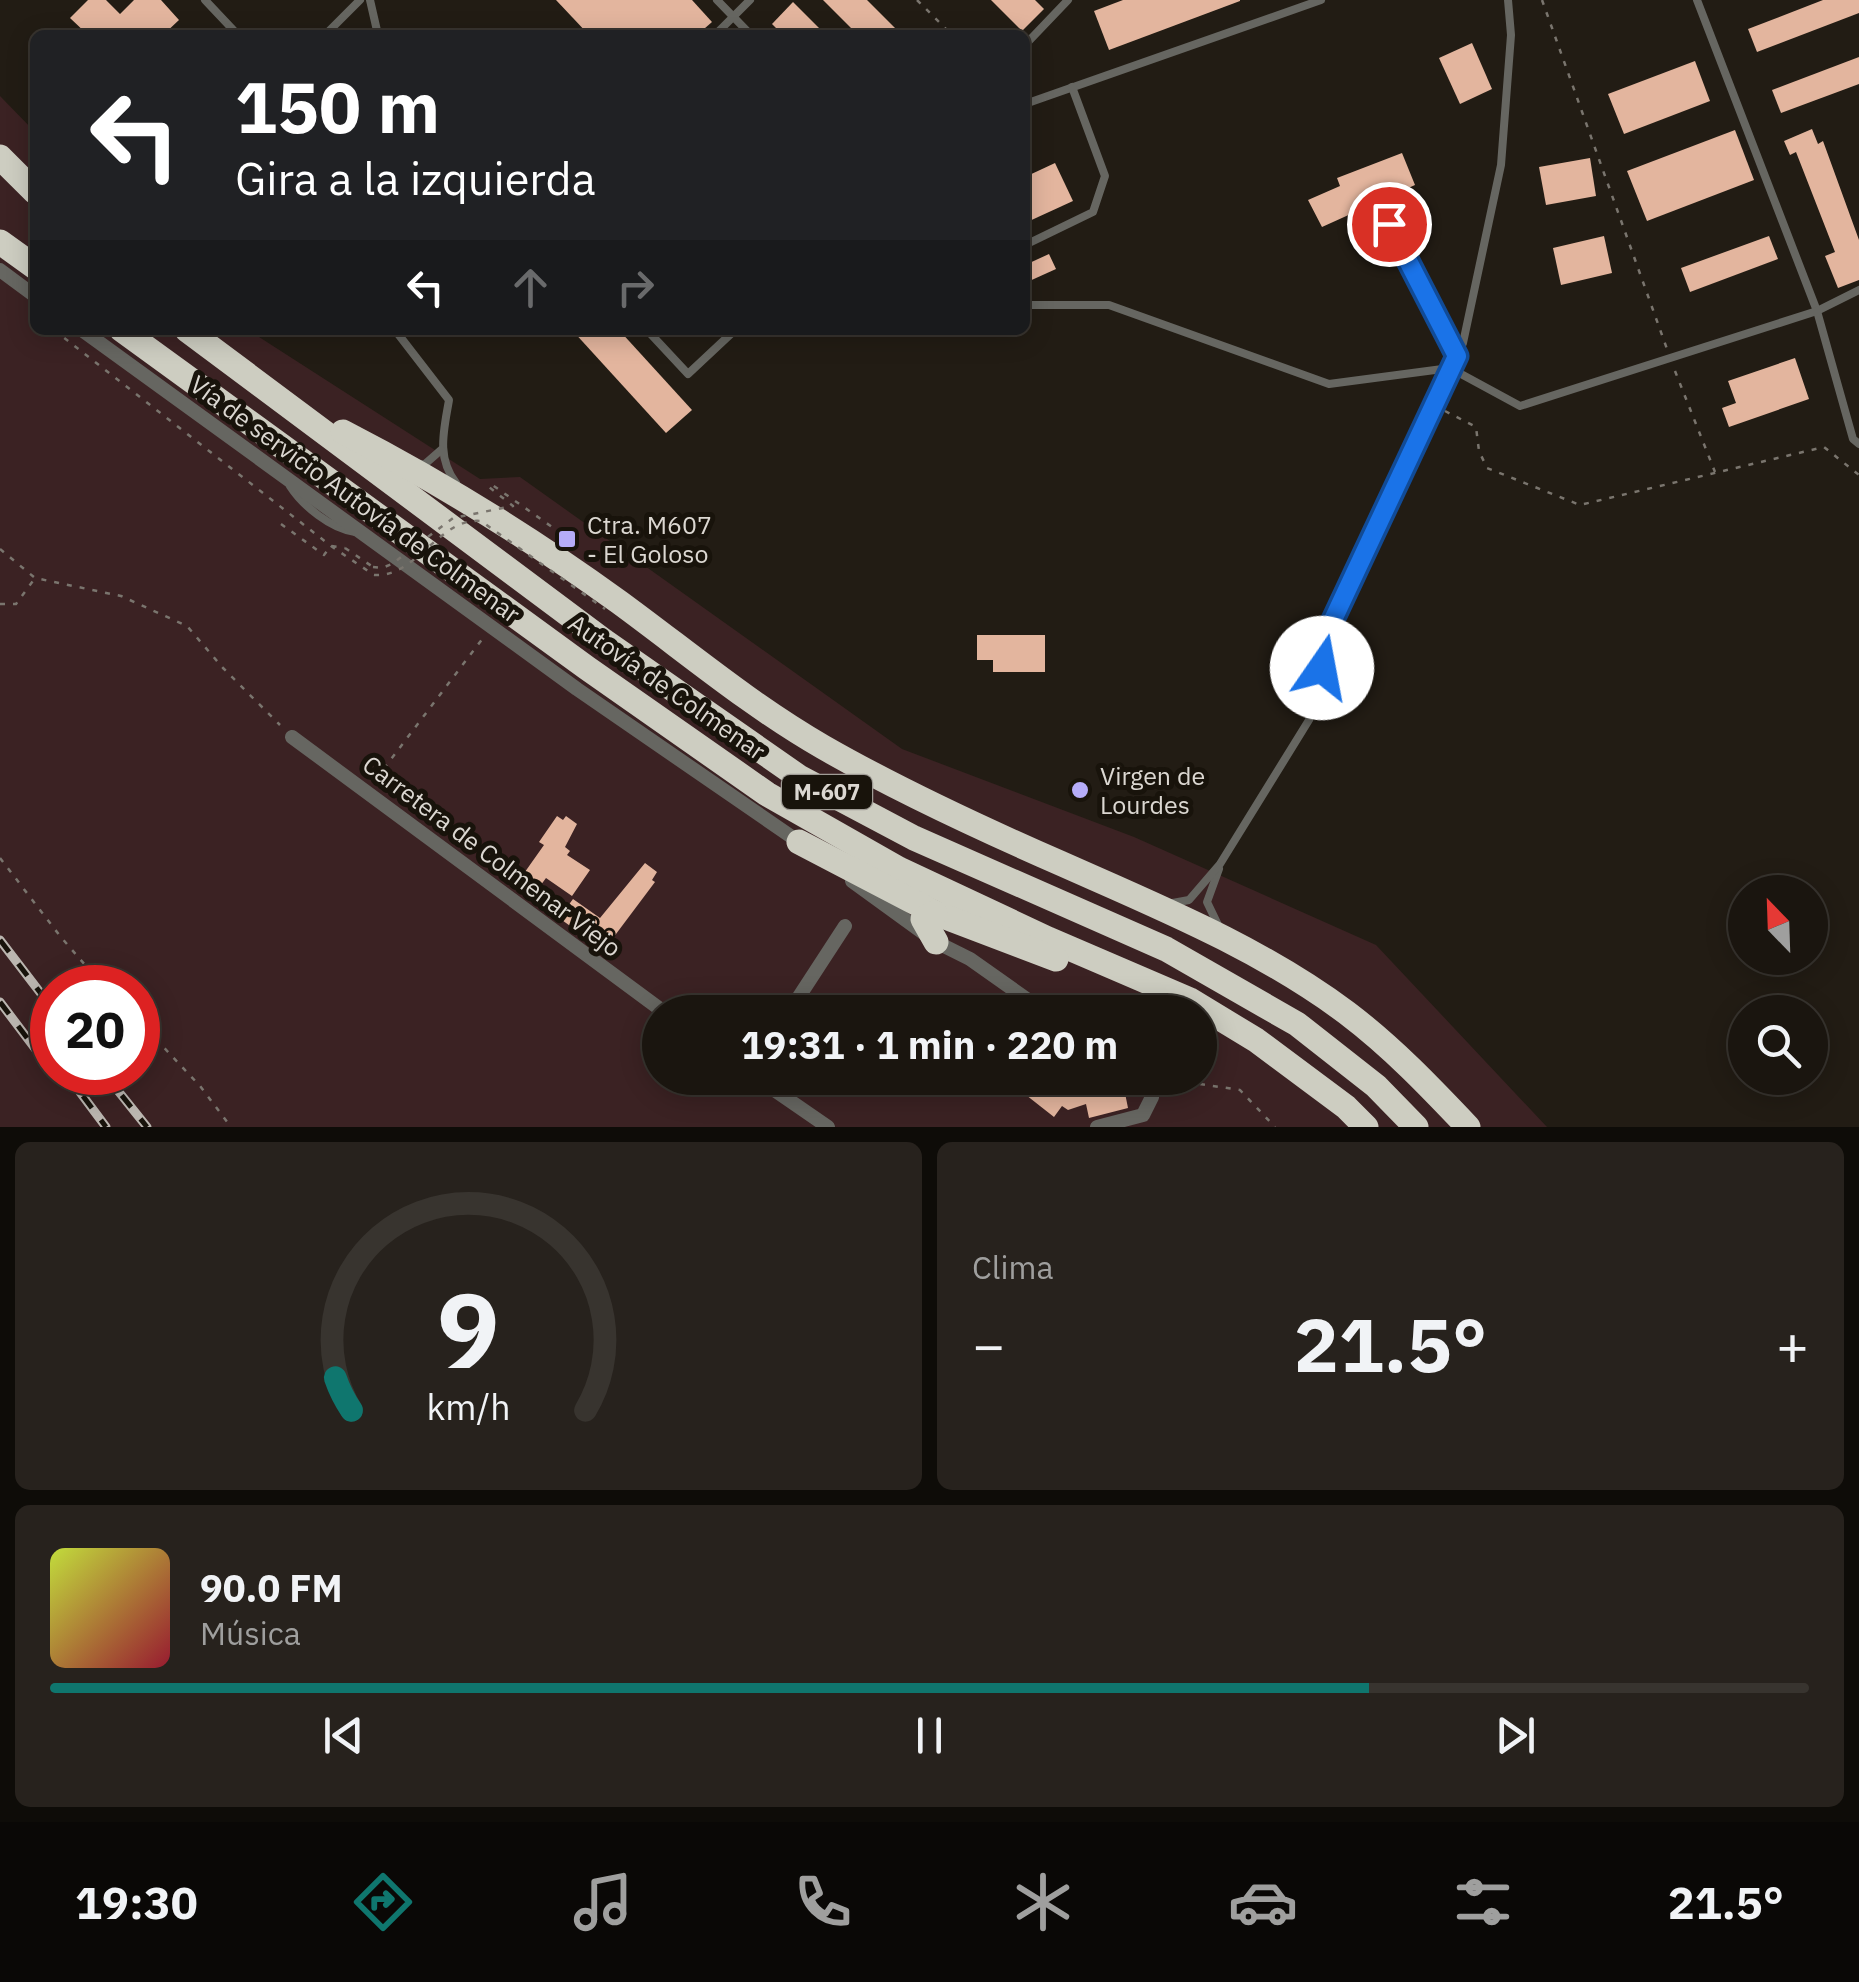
<!DOCTYPE html>
<html lang="es">
<meta charset="utf-8">
<style>
:root{--surface:#1a150f;--page:#27221d;--text:#f1f3f6;--muted:#9f9f9e;--line:#38342f;--accent:#0f766e}
body{margin:0;font-family:"IBM Plex Sans",sans-serif;background:var(--page);color:var(--text);height:100vh;display:flex;flex-direction:column;font-size:38px;white-space:nowrap}
*{box-sizing:border-box;margin:0}
p{font-size:32px;color:var(--muted)}
.icon{flex:none;width:55px;height:55px;fill:none;stroke:currentColor;stroke-width:2;stroke-linecap:round;stroke-linejoin:round}
.map{position:relative;height:1127px;overflow:hidden}
.sheet{display:flex;flex-direction:column;gap:15px;padding:15px;background:#0e0c08;flex:1}
.sheet>*{flex:none}
.top-card{position:absolute;left:30px;top:30px;width:1000px;height:305px;border-radius:15px;box-shadow:0 5px 25px #0003,0 0 0 2px var(--line);background:#202124;color:#fff;overflow:hidden}
.needle{width:65px;rotate:337deg}
.controls{position:absolute;left:1728px;top:875px;display:grid;gap:20px}
.controls a{display:grid;place-items:center;width:100px;height:100px;border-radius:50%;background:var(--surface);box-shadow:0 5px 25px #0003,0 0 0 2px var(--line);font-size:50px}
.speed{position:absolute;left:30px;top:965px;display:flex;gap:20px;font-size:50px;font-weight:700;text-align:center}
.speed>*{display:grid;place-content:center;width:130px;height:130px;border-radius:50%;background:var(--surface);box-shadow:0 5px 25px #0003,0 0 0 2px var(--line);line-height:1}
.speed .limit{border:15px solid #d22;background:#fff;color:#111}
.pin{position:absolute;display:grid;place-items:center;width:85px;height:85px;color:#fff;margin:-42px;border:5px solid #fff;border-radius:50%;box-shadow:0 2px 10px #0007}
.me{position:absolute;width:110px;margin:-55px;rotate:12deg;stroke-linejoin:round;filter:drop-shadow(0 0 8px #0008)}
.turn{display:flex;align-items:center;gap:35px;height:210px;padding:0 40px;font-size:45px}
.turn .icon{width:130px;height:130px;stroke-width:2.5}
.turn b{display:block;font-size:70px;line-height:85px}
.lanes{display:flex;align-items:center;height:95px;padding:0 40px;background:#0003;justify-content:center;gap:50px;direction:ltr}
.lanes .off{opacity:.35}
.big{font-size:75px;font-weight:700;line-height:1.1}
.sheet .card{flex:1;display:flex;flex-direction:column;justify-content:center;gap:15px;min-width:0;padding:0 35px;border-radius:15px;background:var(--page)}
.sheet .dial{align-items:center;gap:0}
.dial svg{height:260px;overflow:visible;fill:none;stroke:var(--line);stroke-width:7;stroke-linecap:round;text-anchor:middle}
.dial text{fill:var(--text);stroke:none}
.song{display:flex;align-items:center;gap:30px}
.cover{width:120px;height:120px;border-radius:15px;background:linear-gradient(135deg,hsl(70 70% 55%),hsl(350 70% 35%))}
.played{height:10px;border-radius:5px;background:linear-gradient(90deg,var(--accent) 75%,var(--line) 75%)}
.keys{display:flex;justify-content:space-around;direction:ltr}
.heat{display:flex;justify-content:space-between;align-items:center;font-size:55px;direction:ltr}
.sheet .tiles{flex:1;display:grid;gap:15px;grid-template-columns:1fr 1fr}
.card:last-child{grid-column:span 2}
.trip{position:absolute;left:642px;top:995px;width:575px;height:100px;border-radius:50px;background:var(--surface);box-shadow:0 5px 25px #0003,0 0 0 2px var(--line);font-weight:700;line-height:100px;text-align:center}
.dock{display:flex;height:160px;justify-content:space-around;align-items:center;background:#0a0806;color:var(--muted)}
.dock .icon{width:70px;height:70px}
.dock .current{color:var(--accent)}
.dock b{font-size:45px;color:var(--text)}
.map>svg:first-child{display:block}
</style>
<div class="map">
<svg width="1859" height="1127" viewBox="0 0 1859 1127">
<rect width="100%" height="100%" fill="#221c14"/>
<path fill="#3b2223" fill-rule="evenodd" d="M0,96L35,132V330H248L480,479L520,477L902,749L1134,837L1376,945L1547,1127H0ZM52,988H138V1072H52ZM660,1012H1200V1078H660Z"/>
<g fill="#e3b59e">
<path d="M88,0H106L120,14L134,0H161L179,20L163,35H88L70,18Z"/>
<path d="M556,0H692L712,22L697,35H589Z"/>
<path d="M823,0H867L902,35H858Z"/>
<path d="M991,0H1035L1044,9L1022,31Z"/>
<path d="M1123,0H1240V1L1109,50L1094,11Z"/>
<path d="M1823,0H1859V13L1757,52L1748,29Z"/>
<path d="M793,2L826,35H783L772,24Z"/>
<path d="M1472,43L1492,89L1460,104L1439,58Z"/>
<path d="M1859,57V84L1781,113L1772,90Z"/>
<path d="M1695,61L1710,101L1624,134L1608,94Z"/>
<path d="M1812,129L1818,144L1823,141L1859,240V280L1838,288L1825,256L1835,252L1796,152L1790,155L1784,141Z"/>
<path d="M1735,130L1754,180L1647,221L1627,171Z"/>
<path d="M1402,153L1415,185L1322,227L1308,200L1340,186L1337,178Z"/>
<path d="M1590,158L1596,196L1546,205L1539,167Z"/>
<path d="M1055,163L1073,201L1025,223V177Z"/>
<path d="M1604,236L1612,273L1561,285L1553,248Z"/>
<path d="M1769,236L1778,259L1690,292L1681,268Z"/>
<path d="M1049,254L1056,269L1025,283V265Z"/>
<path d="M572,330H619L692,410L666,433Z"/>
<path d="M1795,358L1809,399L1729,427L1722,408L1736,403L1728,381Z"/>
<path d="M977,635H1045V672H993V660H977Z"/>
<path d="M557,816L563,820L566,816L577,824L565,847L570,851L567,855L590,870L572,896L546,878L532,897L515,886L544,845L539,842Z"/>
<path d="M645,863L657,872L652,880L655,882L604,950L559,918L573,899L600,918Z"/>
<path d="M1041,1078H1108L1124,1088L1128,1108L1089,1118L1086,1104L1068,1110L1062,1106L1054,1117L1026,1095Z"/>
</g>
<g fill="none" stroke-linecap="round" stroke-linejoin="round">
<g stroke="#7a756e" stroke-width="2.5" stroke-dasharray="5 8" stroke-linecap="butt">
<path d="M917,0L952,35"/>
<path d="M1542,0L1667,349"/>
<path d="M54,330L331,546L374,575"/>
<path d="M1675,371L1715,472"/>
<path d="M1445,411L1476,427L1479,451L1487,468L1580,505L1824,447L1859,475"/>
<path d="M281,524L324,555L331,546L345,548"/>
<path d="M345,548L373,567"/>
<path d="M0,549L35,578L121,596L187,626L223,668L280,725"/>
<path d="M0,604H16L35,578"/>
<path d="M376,779L483,638"/>
<path d="M0,858L60,936L105,988"/>
<path d="M138,1020L200,1086L231,1127"/>
<path d="M1161,1084H1200L1240,1090L1275,1127"/>
</g>
<g stroke="#666661" stroke-width="8">
<path d="M205,0L238,35"/>
<path d="M370,0L378,35"/>
<path d="M717,0L751,35"/>
<path d="M1697,0L1817,311L1853,439L1859,444"/>
<path d="M325,35L360,0"/>
<path d="M715,35L750,0"/>
<path d="M1025,45L1068,0"/>
<path d="M1025,104L1321,0"/>
<path d="M1389,223L1457,356"/>
<path d="M1025,245L1093,212L1105,176L1072,87"/>
<path d="M1025,305H1109L1329,384L1450,368L1520,406L1817,311L1859,290"/>
<path d="M395,330L449,400C444,430 436,457 456,483"/>
<path d="M647,330L688,374L735,330"/>
<path d="M416,465L425,464L441,450"/>
<path d="M290,486C303,506 331,529 355,532"/>
<path d="M1219,869L1207,902L1220,929"/>
<path d="M1167,904L1189,900L1220,864L1309,720L1331,624L1463,343L1501,165L1511,35L1508,0"/>
</g>
<g stroke="#666661" stroke-width="14">
<path d="M0,270L35,296"/>
<path d="M82,330L577,689L802,844"/>
<path d="M292,737L664,1012"/>
<path d="M852,881L936,942L970,959L1045,1012"/>
<path d="M789,1012L845,926"/>
<path d="M757,1078L828,1127"/>
<path d="M1097,1127L1143,1115L1152,1097L1144,1083L1136,1078"/>
</g>
<g stroke="#cdcdc1" stroke-width="25">
<path d="M0,157L35,192"/>
<path d="M0,242L35,267"/>
<path d="M122,330L587,668L767,794L899,869L1048,939L1190,1000L1256,1040L1346,1107L1366,1127"/>
<path d="M187,330L604,641L799,777L914,838L1166,949L1297,1024L1376,1086L1416,1127"/>
<path d="M343,432C440,482 532,539 619,602C686,651 750,705 823,747C898,790 980,828 1060,863C1159,907 1260,948 1347,1013C1392,1047 1430,1087 1468,1127"/>
<path d="M799,842L935,913L1056,959"/>
<path d="M935,913L923,919L936,942"/>
</g>
<g stroke="#bbb6b0" stroke-width="9">
<g id="rail">
<path d="M0,940L52,1008"/>
<path d="M0,1002L52,1071"/>
<path d="M65,1072L106,1127"/>
<path d="M103,1072L147,1127"/>
</g>
</g>
<use href="#rail" stroke="#18130b" stroke-width="5" stroke-dasharray="15" stroke-linecap="butt"/>
<g stroke="#7a756e" stroke-width="2.5" stroke-dasharray="5 8" stroke-linecap="butt">
<path d="M373,567L382,568L392,564L453,518L513,506L489,487L491,484L562,534"/>
<path d="M374,575C417,578 439,517 481,521L605,609"/>
</g>
</g>
<g fill="none" stroke-linecap="round" stroke-linejoin="round">
<g stroke="#114b97" stroke-width="25">
<path id="route" d="M1322,668L1331,624L1457,356L1389,224"/>
</g>
<use href="#route" stroke="#1a73e8" stroke-width="18"/>
</g>
<g fill="#b5acf8" stroke="#18130b" stroke-width="4">
<rect x="557" y="529" width="20" height="20" rx="5"/>
<circle cx="1080" cy="790" r="10"/>
</g>
<g text-anchor="middle" stroke-width="10" stroke-linejoin="round" paint-order="stroke">
<rect fill="#18130b" stroke="#a09c96" stroke-width="2.5" x="782" y="775" width="90" height="34" rx="8"/>
<g font-size="22" font-weight="bold" fill="#dbd7d1">
<text x="827" y="800">M-607</text>
</g>
<g font-size="25" fill="#dbd7d1" stroke="#18130b">
<text transform="translate(355 499) rotate(36)" y="9">Vía de servicio Autovía de Colmenar</text>
<text transform="translate(667 687) rotate(35)" y="9">Autovía de Colmenar</text>
<text transform="translate(492 856) rotate(37)" y="9">Carretera de Colmenar Viejo</text>
</g>
<g font-size="25" fill="#dbd7d1" stroke="#18130b" text-anchor="start">
<text x="587" y="534">Ctra. M607<tspan x="587" dy="29">- El Goloso</tspan></text>
<text x="1100" y="785">Virgen de<tspan x="1100" dy="29">Lourdes</tspan></text>
</g>
</g>
</svg>
<div class="controls">
<a><svg class="needle" viewBox="-14 -14 28 28"><path d="M0-13l5 13h-10z" fill="#e53935"/><path d="M0 13l5-13h-10z" fill="#9f9f9e"/></svg></a>
<a><svg class="icon" aria-label="search" viewBox="0 0 24 24"><circle cx="10" cy="10" r="6"/><path d="M15 15l6 6"/></svg></a>
</div>
<div class="speed"><div class="limit">20</div></div>
<div class="pin" style="left:1389px;top:224px;background:#d93025"><svg class="icon" aria-label="arrive" viewBox="0 0 24 24"><path d="M6 21V4h12l-3 4 3 4H6"/></svg></div>
<svg class="me" style="left:1322px;top:668px" viewBox="-20 -20 40 40"><circle r="19" fill="#fff"/><path d="M0-13L10 11 0 6-10 11z" fill="#1a73e8"/></svg>
<div class="trip">19:31 · 1 min · 220 m</div>
<div class="top-card">
<div class="turn"><svg class="icon" aria-label="left" viewBox="0 0 24 24"><path d="M17 20v-9H6M10 6l-5 5 5 5"/></svg><div><b>150 m</b>Gira a la izquierda</div></div>
<div class="lanes"><svg class="icon" aria-label="left" viewBox="0 0 24 24"><path d="M17 20v-9H6M10 6l-5 5 5 5"/></svg><svg class="icon off" aria-label="ahead" viewBox="0 0 24 24"><path d="M12 20V5M6 11l6-6 6 6"/></svg><svg class="icon off" aria-label="right" viewBox="0 0 24 24"><path d="M7 20v-9h11M14 6l5 5-5 5"/></svg></div>
</div>
</div>
<section class="sheet">
<div class="tiles">
<div class="card dial"><svg viewBox="0 0 100 80">
<path d="M14 69A42 42 0 1 1 86 69"/>
<path d="M14 69A42 42 0 0 1 9 59" stroke="#0f766e"/>
<text x="50" y="56" font-size="32" font-weight="700">9</text>
<text x="50" y="72" font-size="11">km/h</text>
</svg></div>
<div class="card"><p>Clima</p>
<div class="heat"><a>−</a><b class="big">21.5°</b><a>+</a></div>
</div>
<div class="card">
<div class="song"><i class="cover"></i><div><b>90.0 FM</b><p>Música</p></div></div>
<div class="played"></div>
<div class="keys"><svg class="icon" aria-label="previous" viewBox="0 0 24 24"><path d="M18 5L8 12l10 7zM5 5v14"/></svg><svg class="icon" aria-label="pause" viewBox="0 0 24 24"><path d="M8 5v14M16 5v14"/></svg><svg class="icon" aria-label="next" viewBox="0 0 24 24"><path d="M6 5l10 7-10 7zM19 5v14"/></svg></div>
</div>
</div>
</section>
<nav class="dock">
<b>19:30</b>
<svg class="icon current" aria-label="directions" viewBox="0 0 24 24"><path d="M12 3l9 9-9 9-9-9zM9 14v-3h6M13 9l2 2-2 2"/></svg>
<svg class="icon" aria-label="music" viewBox="0 0 24 24"><path d="M9 18V5l10-2v13"/><circle cx="6" cy="18" r="3"/><circle cx="16" cy="16" r="3"/></svg>
<svg class="icon" aria-label="phone" viewBox="0 0 24 24"><path d="M5 4h4l2 5-3 2q2 4 5 5l2-3 5 2v4C11 20 4 13 5 4z"/></svg>
<svg class="icon" aria-label="climate" viewBox="0 0 24 24"><path d="M12 3v18M4 7l16 10M4 17L20 7"/></svg>
<svg class="icon" aria-label="car" viewBox="0 0 24 24"><path d="M5 17H2v-5l4-1 3-4h7l3 4 3 1v5h-3M9 17h6M6 11h13"/><circle cx="7" cy="17" r="2"/><circle cx="17" cy="17" r="2"/></svg>
<svg class="icon" aria-label="filters" viewBox="0 0 24 24"><path d="M4 7h16M4 17h16"/><circle cx="9" cy="7" r="2"/><circle cx="15" cy="17" r="2"/></svg>
<b>21.5°</b>
</nav>
